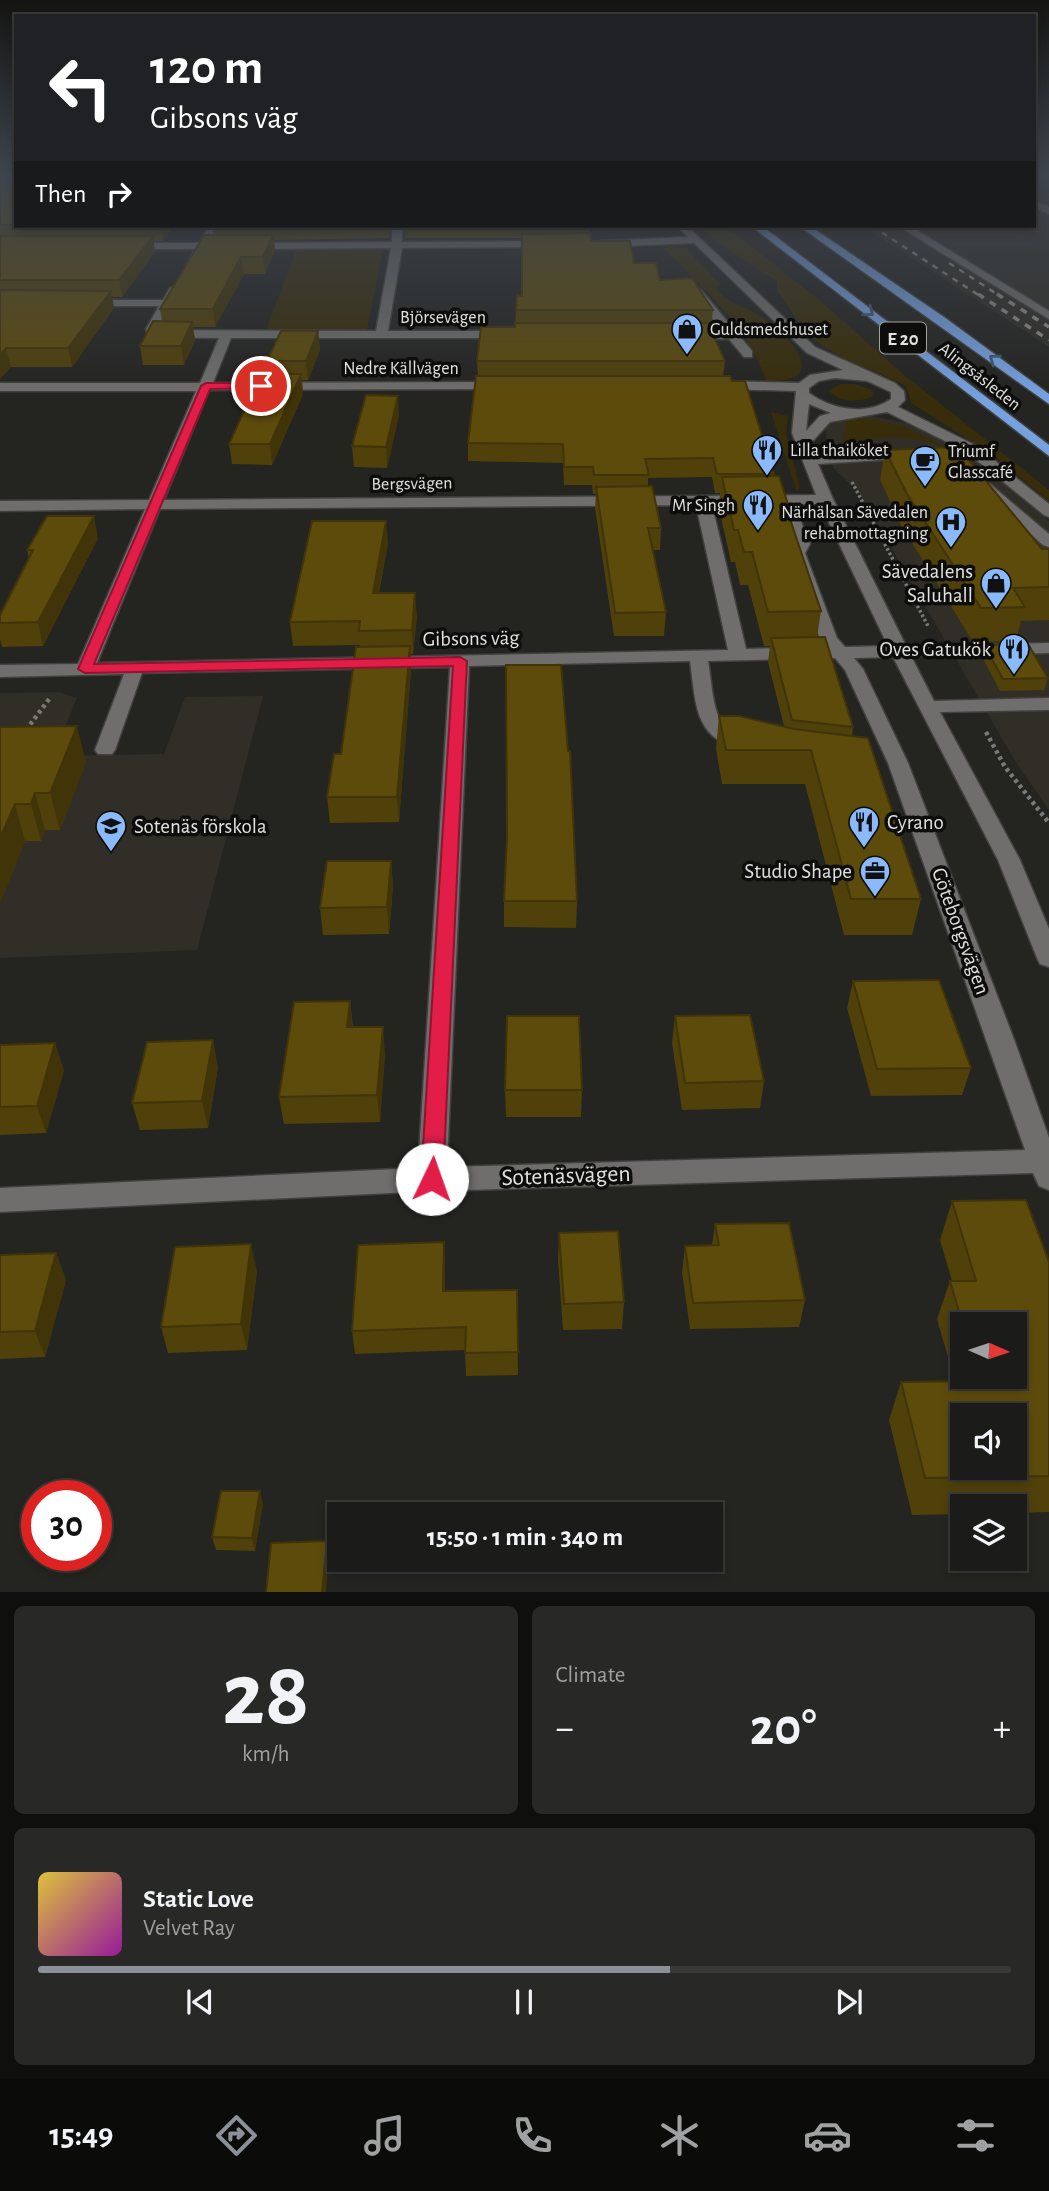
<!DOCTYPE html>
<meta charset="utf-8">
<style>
:root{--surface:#1b1b19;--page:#282826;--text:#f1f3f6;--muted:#a0a1a2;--line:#393938;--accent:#8c9099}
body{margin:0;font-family:"Alegreya Sans",sans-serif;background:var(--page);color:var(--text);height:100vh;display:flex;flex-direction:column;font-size:26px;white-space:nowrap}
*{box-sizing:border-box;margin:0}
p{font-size:23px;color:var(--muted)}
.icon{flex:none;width:38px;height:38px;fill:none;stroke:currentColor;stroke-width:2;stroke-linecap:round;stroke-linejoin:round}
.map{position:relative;height:1592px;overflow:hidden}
.panel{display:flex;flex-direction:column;gap:14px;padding:14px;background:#0f0f0e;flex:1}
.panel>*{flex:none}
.top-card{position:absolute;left:14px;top:14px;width:1022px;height:214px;border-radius:0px;box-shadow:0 4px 10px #0003,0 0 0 2px var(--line);background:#202124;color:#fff;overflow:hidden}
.needle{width:46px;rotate:93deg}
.controls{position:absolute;left:950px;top:1312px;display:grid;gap:14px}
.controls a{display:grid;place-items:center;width:77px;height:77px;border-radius:0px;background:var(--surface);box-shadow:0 4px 10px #0003,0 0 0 2px var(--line);font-size:35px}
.speed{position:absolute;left:21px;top:1480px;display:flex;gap:14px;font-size:35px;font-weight:700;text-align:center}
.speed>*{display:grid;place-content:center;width:91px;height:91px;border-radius:50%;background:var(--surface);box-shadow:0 4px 10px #0003,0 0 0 2px var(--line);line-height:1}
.speed .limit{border:10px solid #d22;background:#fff;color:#111}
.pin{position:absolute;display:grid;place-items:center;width:60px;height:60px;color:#fff;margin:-30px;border:4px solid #fff;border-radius:50%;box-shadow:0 2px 7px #0007}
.me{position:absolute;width:77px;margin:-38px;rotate:3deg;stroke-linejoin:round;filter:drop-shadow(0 0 5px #0008)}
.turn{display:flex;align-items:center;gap:24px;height:147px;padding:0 21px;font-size:32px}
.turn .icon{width:91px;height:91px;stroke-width:2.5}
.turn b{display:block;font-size:49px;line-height:60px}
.then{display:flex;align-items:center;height:66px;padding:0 21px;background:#0003;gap:14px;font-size:26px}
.big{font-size:52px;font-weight:600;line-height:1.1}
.panel .tile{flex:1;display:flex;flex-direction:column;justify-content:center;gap:10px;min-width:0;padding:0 24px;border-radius:10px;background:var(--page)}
.panel .dial{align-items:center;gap:0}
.dial b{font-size:91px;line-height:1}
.song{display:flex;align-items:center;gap:21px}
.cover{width:84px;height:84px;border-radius:10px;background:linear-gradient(135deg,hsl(50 70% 55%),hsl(300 70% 35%))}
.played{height:7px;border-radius:4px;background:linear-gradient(90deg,var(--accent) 65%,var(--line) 65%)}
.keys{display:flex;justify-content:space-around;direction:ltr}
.heat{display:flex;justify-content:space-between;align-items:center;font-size:38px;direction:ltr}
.panel .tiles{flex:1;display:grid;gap:14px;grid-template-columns:1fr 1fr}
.tile:last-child{grid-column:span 2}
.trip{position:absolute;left:327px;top:1502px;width:396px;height:70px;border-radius:0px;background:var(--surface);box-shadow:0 4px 10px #0003,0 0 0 2px var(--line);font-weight:600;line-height:70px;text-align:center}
.dock{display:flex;height:112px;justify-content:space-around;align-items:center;background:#0b0b0a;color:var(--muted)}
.dock .icon{width:49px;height:49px}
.dock .active{color:var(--accent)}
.dock b{font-size:32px;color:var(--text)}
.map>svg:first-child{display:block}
</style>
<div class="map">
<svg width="1049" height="1593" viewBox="0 0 1049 1593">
<rect width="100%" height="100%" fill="#242421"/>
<g fill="#302e26">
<path d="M1034,188L1049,194V347L862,226H1034Z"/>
<path d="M861,414L917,425L953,442L1049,521V810L1015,761L859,492L833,468L824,425L839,417Z"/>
<path d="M60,692L77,698L53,756L164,754L185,697L263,696L197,950L0,958V693Z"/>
</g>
<g fill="#382d0a">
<path d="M696,226H725L816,297L903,374L1049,490V501L990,453L911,403L906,386C880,372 852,365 827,349C816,342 804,329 796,319C789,310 786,300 777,292V281L734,254Z"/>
<path d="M672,246L686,248L720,284L716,289C729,305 746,306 762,317C791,337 833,383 766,381C748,326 703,288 663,248Z"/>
<path d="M383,249L367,330H266L296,250Z"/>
<path d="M841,384H855L872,390L873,396C861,403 837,403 829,390Z"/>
<path d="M771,412L788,416L786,433L800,488L796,490Z"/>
<path d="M858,417L903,426L953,450C914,436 881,433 842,444L846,424L842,420Z"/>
</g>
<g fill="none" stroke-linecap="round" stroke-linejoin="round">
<g stroke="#41403e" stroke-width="3">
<g id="minor">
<path d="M1034,200L1049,207V214L1034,207Z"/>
<path d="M209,226H219L209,243L217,246L206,249L198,262L194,263L189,260L195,249H125L120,246L125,243H199Z"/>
<path d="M392,226H402V242L551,241L556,244L551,247L402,248L388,331H508L514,335L512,338H231L213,383L502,382L507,383V389L209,390L164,500L816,495L792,433L796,391L720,389L713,385L720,381L799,383L810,375L843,370L807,353L694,243L601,247L596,244L601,241L688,237L677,226H687L815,347L895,383L904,391L905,400L898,407L975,445L1049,504V517L1044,515L965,451L887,412L830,422L810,444L815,455L913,450L920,454L913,458L818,464L833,499L906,646L1049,643V653L911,656L934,701L1049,698V710L940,712L1020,860L1049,929V967L1040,964L1037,958L998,860L893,657L854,658L863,669L908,763L1015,1042L1049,1138V1190L1039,1186L1033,1173L432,1191L0,1212V1188L418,1168L450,667L142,673L115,750L112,754H98L95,750L124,674L0,677V665L78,664L145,509L0,511V501L149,500L196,391H0V383H200L219,338L149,337L146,329L159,306H86L80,303L86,300H163L170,288L174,287L180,290L158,330L376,331L391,248L248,249L243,246L248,243L392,242ZM835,378L867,381L891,392V399C867,416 832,410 809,393V388L819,381ZM809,404L831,413L820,416L806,431ZM779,504L794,544L789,553L820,639L826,647L746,649L712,505ZM794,504H820L888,646L845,647L837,638L805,553L810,544ZM696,505L728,650L97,663L160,509ZM835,658L845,670L888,763L1025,1150L447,1167L469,666L690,661C695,694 693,733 729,745C737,747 742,749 750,747L753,743C747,735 736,736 728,730C712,718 712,681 708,661Z"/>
<path d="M898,226H910L1049,311V319Z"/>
<path d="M693,290H701L752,351V357H744L729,339H680V333L684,332H723L693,294Z"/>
<path d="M984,482L989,483L1049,534V547L1043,545L979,489L977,486L979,483Z"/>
</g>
</g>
<g stroke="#41403e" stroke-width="3">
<g id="highway">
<path d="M751,226H762L1049,445V456Z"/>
<path d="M799,226H810L944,317L1049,394V404Z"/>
</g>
</g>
<path stroke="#797977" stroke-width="3.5" stroke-dasharray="2.5 2.5" stroke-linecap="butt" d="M852,482L928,626"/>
<g stroke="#797977" stroke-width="4.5" stroke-dasharray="3.5 3.5" stroke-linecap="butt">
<path d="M26,730L50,698"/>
<path d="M986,732L1005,767L1049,823"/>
</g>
<use href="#minor" fill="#6f6e6c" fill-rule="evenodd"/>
<use href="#highway" fill="#75a1df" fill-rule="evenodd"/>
<g stroke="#8d8d8b" stroke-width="2.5" stroke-dasharray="6 6" stroke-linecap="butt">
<path d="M872,226L980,296"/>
<path d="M949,263L1000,296"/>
</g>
<g stroke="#8d8d8b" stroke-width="3.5" stroke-dasharray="7 7" stroke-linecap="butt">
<path d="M978,294L1049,340"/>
<path d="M997,294L1049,327"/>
</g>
</g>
<g fill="#50400a" fill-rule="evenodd">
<path d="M0,174L16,226H174L163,241H153L155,252L122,297H112L114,308L72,367H11L0,379Z"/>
<path d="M212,226H390L389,238L274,240L275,251L265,274H244L215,327H193L195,340L184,365H143L140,346L162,321L160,309L213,235Z"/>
<path d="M404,226H589V233L591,241L634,263L660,280L713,310L711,328H710L725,361L723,376L774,474V476L821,611L817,637L853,727L852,736L921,899L912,935H844L805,784H722L716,749L719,716L784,726L768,662L770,646H764L748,585H740L735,562H731L719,508L720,493H715L712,477L648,478V486L661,528L660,550H653L666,612L664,636H614L595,508L596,494H593L592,485H564L563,463L468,461V443L478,376L477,361L515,327L516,310L522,296V238H405Z"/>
<path d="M318,331L320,350L308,380H302L303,394L272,465L232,464L229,444L269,374L267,361Z"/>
<path d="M399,415L387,468L354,467L352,446Z"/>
<path d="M885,450L1042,549H1049V620L1021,621L1016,641L973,642L901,525L880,480Z"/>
<path d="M98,538L43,646L2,647L0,639V615L29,558L27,550Z"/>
<path d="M388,543L379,593L417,616L413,654H410L411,670L399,822L330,823L327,797L341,754L360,645L293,646L290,622Z"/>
<path d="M984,645L1048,678L1044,690L1000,691L982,657Z"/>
<path d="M0,727L86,762L60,830H45L41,841H25L0,903Z"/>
<path d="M391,861L393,887L389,934L323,935L320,908Z"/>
<path d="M504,901H577L576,928L504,927Z"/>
<path d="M853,981L971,1068L962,1095L871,1096L847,1008Z"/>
<path d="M350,1001L353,1027L385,1054L380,1122L284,1124L279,1097Z"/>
<path d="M675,1016L764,1081L760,1108L682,1110L672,1043Z"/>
<path d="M0,1045L64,1070L46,1133L0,1135Z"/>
<path d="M218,1067L208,1128L140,1130L132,1103Z"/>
<path d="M505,1090H582L581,1117H506Z"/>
<path d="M952,1201L1049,1262V1512L1015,1513V1507H962V1514L912,1515L889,1420L901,1382L955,1381L937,1319L950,1281H952L940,1240ZM962,1325L1015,1377H962Z"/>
<path d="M715,1224L805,1300L799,1327L690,1329L682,1272L685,1246L712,1245Z"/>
<path d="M559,1233L624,1302L622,1329L563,1330L558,1260Z"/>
<path d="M56,1253L66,1280L45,1357L0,1359V1255Z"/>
<path d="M445,1265V1291L517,1290L518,1375L466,1376L465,1350L355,1354L352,1331Z"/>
<path d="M257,1271L247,1350L168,1353L161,1327Z"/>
<path d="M263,1504L255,1551L216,1550L212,1537Z"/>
</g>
<g fill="#413408">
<path d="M161,226H174L163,241Z"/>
<path d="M273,235L275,251L265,274L263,257Z"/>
<path d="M153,236L155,252L122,297L119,280Z"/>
<path d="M241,257L244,274L215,327L213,309Z"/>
<path d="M111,291L114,308L72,367L68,348Z"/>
<path d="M192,322L195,340L184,365L181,346Z"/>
<path d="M318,331L320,350L308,380L306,361Z"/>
<path d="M6,348L11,367L0,379V355Z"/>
<path d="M301,374L303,394L272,465L270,444Z"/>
<path d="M398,396L399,415L387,468L386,447Z"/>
<path d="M94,516L98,538L43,646L38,622Z"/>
<path d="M386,521L388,543L374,616L373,593Z"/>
<path d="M415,593L417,616L413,654L412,630Z"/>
<path d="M410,646L411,670L399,822L397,797Z"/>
<path d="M77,726L86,762L60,830L50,793Z"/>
<path d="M35,793L45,830L41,841L31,804Z"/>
<path d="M15,804L25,841L0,903V838Z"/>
<path d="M391,861L393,887L389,934L387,907Z"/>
<path d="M350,1001L353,1028L347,1027Z"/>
<path d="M383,1027L385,1054L380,1122L377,1095Z"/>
<path d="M213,1040L218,1067L208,1128L202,1101Z"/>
<path d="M55,1043L64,1070L46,1133L37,1106Z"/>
<path d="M444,1242L445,1265L444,1314L443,1291Z"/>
<path d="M251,1244L257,1271L247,1350L241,1324Z"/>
<path d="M56,1253L66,1280L45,1357L35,1331Z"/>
<path d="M260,1491L263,1504L255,1551L252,1538Z"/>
<path d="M327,1541L329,1553L326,1593H322Z"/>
</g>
<g fill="#5d4b0c" stroke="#413408" stroke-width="2" fill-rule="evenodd">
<rect x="0" y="174" width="16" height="51"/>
<path d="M590,233L591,241H630L634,263H656L660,280L692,278L713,310H516L517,295L522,296V234Z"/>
<path d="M204,235H273L263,257H241L213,309H160Z"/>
<path d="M0,236H153L119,280H0Z"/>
<path d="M0,290L111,291L68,348H6L0,355Z"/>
<path d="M153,321L192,322L181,346H140Z"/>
<path d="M515,323H708L725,361H477L481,327H515Z"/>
<path d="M281,331H318L306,361H267Z"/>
<path d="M261,374H301L270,444H229Z"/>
<path d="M476,376H730L732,381H745L774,474H717L713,458L645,459L649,475H594L593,467H564L563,444L468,443Z"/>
<path d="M366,395L398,396L386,447L352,446Z"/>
<path d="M958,447L1042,549H1049V587L1013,588L1025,607L981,608L907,494L885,450Z"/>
<path d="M779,476L792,517L791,522L821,611L768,612L752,552H744L738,530H734L722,477Z"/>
<path d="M652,486L661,528H648L666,612L615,613L596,487Z"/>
<path d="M47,516H94L38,622L0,623V615L33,550H27Z"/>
<path d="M312,521H386L373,593H415L412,630L359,631L360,621L290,622Z"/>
<path d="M825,637L853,727L792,720L771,638Z"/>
<path d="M1028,644L1048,678L1003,679L984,645Z"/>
<path d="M410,646L397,797H327L334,754H341L356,647Z"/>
<path d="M506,665H561L568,751H570L577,901H504L507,836Z"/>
<path d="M719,716H739L794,729L868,738L921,899H851L811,750H726Z"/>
<path d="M77,726L50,793H35L31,804H15L0,838V727Z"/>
<path d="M327,861H391L387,907L320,908Z"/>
<path d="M939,980L971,1068L877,1069L853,981Z"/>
<path d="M350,1001L347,1027H383L377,1095L279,1097L294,1002Z"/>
<path d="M750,1015L764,1081L685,1083L675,1016Z"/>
<path d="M507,1016H579L582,1090H505Z"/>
<path d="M213,1040L202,1101L132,1103L147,1042Z"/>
<path d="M55,1043L37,1106L0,1107V1045Z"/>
<path d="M1026,1200L1049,1262V1476L925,1478L901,1382L979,1381L978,1377H1015V1325H963L950,1281H976L952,1201ZM962,1416H1015V1468H962Z"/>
<path d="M789,1223L805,1300L693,1303L685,1246L719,1245L715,1224Z"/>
<path d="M618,1231L624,1302L564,1304L559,1233Z"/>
<path d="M444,1242L443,1291L517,1290L518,1352L465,1353L466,1327L352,1331L358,1245Z"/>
<path d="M251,1244L241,1324L161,1327L175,1247Z"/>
<path d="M56,1253L35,1331L0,1332V1255Z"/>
<path d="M221,1491H260L252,1538L212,1537Z"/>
<path d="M327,1541L322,1593H266L271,1543Z"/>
</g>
<defs><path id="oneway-chevron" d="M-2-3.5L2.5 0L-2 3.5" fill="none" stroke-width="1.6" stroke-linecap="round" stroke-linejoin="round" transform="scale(1.75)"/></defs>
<g stroke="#415776">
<use href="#oneway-chevron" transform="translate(869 312) rotate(38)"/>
<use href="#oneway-chevron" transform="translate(994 359) rotate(-144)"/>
</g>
<linearGradient id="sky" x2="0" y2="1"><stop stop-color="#141412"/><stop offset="0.44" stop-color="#3f454e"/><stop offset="1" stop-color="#3f454e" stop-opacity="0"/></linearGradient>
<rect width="1049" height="397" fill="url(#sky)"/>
<path fill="#e11d48" stroke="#92132f" stroke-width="2" d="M261,383L265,384V388L210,389L94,664L460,657L467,661L443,1179L440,1186L432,1188L425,1186L421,1179L453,666L85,673L78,669L201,386L206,383Z"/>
<defs>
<g id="shop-pin" transform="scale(1.575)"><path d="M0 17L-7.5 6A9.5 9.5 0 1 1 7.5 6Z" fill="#8abafc" stroke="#0d0d0c"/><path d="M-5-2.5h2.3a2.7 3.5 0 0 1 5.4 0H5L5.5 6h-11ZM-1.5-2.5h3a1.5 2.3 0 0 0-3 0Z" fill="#111"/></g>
<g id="restaurant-pin" transform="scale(1.575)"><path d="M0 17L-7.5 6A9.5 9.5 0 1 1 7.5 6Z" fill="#8abafc" stroke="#0d0d0c"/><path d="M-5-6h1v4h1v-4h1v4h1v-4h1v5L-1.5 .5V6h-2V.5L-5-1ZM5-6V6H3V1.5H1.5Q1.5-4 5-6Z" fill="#111"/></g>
<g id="cafe-pin" transform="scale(1.575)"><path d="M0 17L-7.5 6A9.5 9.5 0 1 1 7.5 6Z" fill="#8abafc" stroke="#0d0d0c"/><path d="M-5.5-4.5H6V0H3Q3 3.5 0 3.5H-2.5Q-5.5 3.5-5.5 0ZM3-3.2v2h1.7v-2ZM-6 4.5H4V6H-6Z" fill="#111"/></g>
<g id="hospital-pin" transform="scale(1.575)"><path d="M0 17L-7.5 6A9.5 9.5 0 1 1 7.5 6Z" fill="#8abafc" stroke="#0d0d0c"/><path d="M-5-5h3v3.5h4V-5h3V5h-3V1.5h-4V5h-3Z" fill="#111"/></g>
<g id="school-pin" transform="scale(1.575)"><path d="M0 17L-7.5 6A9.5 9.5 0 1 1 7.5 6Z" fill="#8abafc" stroke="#0d0d0c"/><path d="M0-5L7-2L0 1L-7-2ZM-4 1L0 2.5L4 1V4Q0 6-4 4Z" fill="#111"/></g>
<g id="office-pin" transform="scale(1.575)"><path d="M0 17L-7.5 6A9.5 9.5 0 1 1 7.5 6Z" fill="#8abafc" stroke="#0d0d0c"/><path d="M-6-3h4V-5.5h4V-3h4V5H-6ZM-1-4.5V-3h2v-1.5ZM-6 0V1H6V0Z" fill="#111"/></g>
</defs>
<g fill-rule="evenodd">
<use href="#shop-pin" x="687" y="329"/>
<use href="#restaurant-pin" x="767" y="450"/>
<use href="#cafe-pin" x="925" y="461"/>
<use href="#restaurant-pin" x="758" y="505"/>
<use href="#hospital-pin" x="951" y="522"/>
<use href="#shop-pin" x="996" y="583"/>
<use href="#restaurant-pin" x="1014" y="649"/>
<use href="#restaurant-pin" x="864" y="822"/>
<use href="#school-pin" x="111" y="826"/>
<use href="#office-pin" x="875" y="871"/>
</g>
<g text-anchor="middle" stroke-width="7" stroke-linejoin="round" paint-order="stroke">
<g font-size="18" fill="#e1e1df" stroke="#0d0d0c">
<text x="443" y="323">Björsevägen</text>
<text x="401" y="374">Nedre Källvägen</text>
<text transform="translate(980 376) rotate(38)" y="6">Alingsåsleden</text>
<text transform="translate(412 483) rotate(-1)" y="6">Bergsvägen</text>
</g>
<g font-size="18" fill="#e1e1df" stroke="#0d0d0c" text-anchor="start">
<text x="710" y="335">Guldsmedshuset</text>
<text x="790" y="456">Lilla thaiköket</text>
<text x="948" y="457">Triumf<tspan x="948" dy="21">Glasscafé</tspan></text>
<text x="735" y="511" text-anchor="end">Mr Singh</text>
<text x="928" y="518" text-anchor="end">Närhälsan Sävedalen<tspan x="928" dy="21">rehabmottagning</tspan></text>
</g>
<rect fill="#0d0d0c" stroke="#a1a1a0" stroke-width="2" x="880" y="322.5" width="46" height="31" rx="5"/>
<g font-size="19" font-weight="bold" fill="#e1e1df">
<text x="903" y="345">E 20</text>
</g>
<g font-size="21" fill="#e1e1df" stroke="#0d0d0c" text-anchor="end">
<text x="973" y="578">Sävedalens<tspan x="973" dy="24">Saluhall</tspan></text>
<text x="991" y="656">Oves Gatukök</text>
<text x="887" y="829" text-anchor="start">Cyrano</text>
<text x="134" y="833" text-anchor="start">Sotenäs förskola</text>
<text x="852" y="878">Studio Shape</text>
</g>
<g font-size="21" fill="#e1e1df" stroke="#0d0d0c">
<text transform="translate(471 638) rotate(-1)" y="7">Gibsons väg</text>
<text transform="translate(961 931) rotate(70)" y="7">Göteborgsvägen</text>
</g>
<g font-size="24" fill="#e1e1df" stroke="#0d0d0c">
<text transform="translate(566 1175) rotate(-2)" y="8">Sotenäsvägen</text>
</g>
</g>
</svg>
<div class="controls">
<a><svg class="needle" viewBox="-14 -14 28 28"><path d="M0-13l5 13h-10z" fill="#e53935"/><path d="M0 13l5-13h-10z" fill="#a0a1a2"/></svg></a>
<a><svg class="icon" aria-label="sound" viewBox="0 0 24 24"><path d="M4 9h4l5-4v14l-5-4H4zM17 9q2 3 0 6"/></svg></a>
<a><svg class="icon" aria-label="layers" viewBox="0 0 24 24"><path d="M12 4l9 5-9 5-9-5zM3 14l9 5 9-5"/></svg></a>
</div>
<div class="speed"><div class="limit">30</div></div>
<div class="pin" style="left:261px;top:386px;background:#d93025"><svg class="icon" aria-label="arrive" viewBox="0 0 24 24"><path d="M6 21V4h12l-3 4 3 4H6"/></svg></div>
<svg class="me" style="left:432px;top:1179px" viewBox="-20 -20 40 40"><circle r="19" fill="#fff"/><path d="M0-13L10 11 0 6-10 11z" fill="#e11d48"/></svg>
<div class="trip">15:50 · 1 min · 340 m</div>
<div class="top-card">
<div class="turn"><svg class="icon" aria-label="left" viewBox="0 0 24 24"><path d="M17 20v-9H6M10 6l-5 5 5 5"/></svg><div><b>120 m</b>Gibsons väg</div></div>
<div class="then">Then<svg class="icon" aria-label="right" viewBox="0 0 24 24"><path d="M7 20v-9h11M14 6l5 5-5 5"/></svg></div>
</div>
</div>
<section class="panel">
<div class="tiles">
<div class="tile dial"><b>28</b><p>km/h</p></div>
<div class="tile"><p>Climate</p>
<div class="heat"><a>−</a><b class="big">20°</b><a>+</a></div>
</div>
<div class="tile">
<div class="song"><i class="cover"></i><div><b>Static Love</b><p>Velvet Ray</p></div></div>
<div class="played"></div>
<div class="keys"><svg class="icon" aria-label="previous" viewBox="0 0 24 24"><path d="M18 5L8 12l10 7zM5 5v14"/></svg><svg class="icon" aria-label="pause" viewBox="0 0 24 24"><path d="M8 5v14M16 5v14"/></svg><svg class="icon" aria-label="next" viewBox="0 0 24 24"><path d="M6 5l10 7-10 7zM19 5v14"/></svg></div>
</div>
</div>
</section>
<nav class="dock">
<b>15:49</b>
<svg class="icon active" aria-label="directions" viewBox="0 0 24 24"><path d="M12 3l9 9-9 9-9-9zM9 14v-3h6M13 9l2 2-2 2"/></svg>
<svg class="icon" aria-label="music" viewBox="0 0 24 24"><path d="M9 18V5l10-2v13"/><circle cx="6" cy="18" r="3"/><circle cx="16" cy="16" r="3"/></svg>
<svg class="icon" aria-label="phone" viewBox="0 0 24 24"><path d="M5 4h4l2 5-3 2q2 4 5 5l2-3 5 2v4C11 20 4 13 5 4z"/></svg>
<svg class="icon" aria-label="climate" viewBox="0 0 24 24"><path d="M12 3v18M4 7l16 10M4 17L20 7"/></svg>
<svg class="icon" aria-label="car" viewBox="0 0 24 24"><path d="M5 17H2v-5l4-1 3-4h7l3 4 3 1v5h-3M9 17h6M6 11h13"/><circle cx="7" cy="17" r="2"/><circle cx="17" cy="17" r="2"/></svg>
<svg class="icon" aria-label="filters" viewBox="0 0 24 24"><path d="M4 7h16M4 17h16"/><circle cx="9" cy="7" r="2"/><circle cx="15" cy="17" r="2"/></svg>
</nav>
